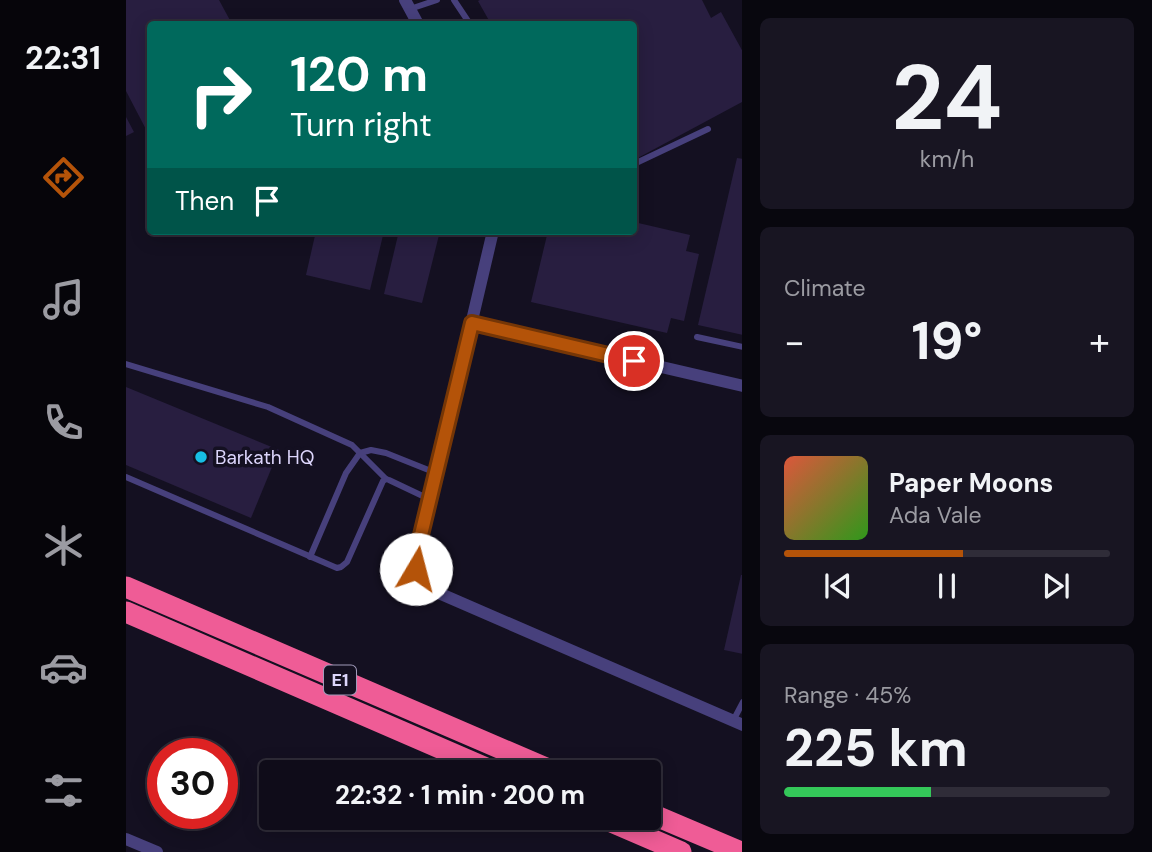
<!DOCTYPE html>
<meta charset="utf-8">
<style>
:root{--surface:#0f0c19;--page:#181522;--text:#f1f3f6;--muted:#9b9ba2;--line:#2f2c38;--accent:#b45309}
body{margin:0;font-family:"DM Sans",sans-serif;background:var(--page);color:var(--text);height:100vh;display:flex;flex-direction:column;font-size:26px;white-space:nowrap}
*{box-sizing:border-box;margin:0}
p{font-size:23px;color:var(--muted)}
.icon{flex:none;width:38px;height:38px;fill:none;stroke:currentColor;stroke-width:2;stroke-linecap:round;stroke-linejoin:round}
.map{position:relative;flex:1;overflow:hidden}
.sheet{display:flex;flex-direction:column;gap:18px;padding:18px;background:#08070e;width:410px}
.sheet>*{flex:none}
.top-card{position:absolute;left:21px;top:21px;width:490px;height:214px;border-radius:7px;box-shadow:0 4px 18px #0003,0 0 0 2px var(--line);background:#00695c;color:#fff;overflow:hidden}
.speed{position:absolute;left:21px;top:738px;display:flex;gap:14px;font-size:35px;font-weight:700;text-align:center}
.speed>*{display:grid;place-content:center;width:91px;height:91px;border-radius:50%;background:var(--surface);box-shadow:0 4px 18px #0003,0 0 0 2px var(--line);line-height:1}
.speed .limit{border:10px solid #d22;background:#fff;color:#111}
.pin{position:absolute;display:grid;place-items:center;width:60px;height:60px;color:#fff;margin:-30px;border:4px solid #fff;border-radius:50%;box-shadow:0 2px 7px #0007}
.me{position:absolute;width:77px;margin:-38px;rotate:8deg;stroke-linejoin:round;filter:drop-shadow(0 0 5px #0008)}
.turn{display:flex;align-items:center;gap:24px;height:147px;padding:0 28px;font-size:32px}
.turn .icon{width:91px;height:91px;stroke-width:2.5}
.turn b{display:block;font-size:49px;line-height:60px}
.then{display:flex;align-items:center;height:66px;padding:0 28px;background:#0003;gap:14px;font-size:26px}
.big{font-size:52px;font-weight:700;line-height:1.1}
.sheet .card{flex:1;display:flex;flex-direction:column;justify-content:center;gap:10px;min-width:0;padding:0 24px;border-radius:10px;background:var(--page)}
.sheet .dial{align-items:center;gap:0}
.dial b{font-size:91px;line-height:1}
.song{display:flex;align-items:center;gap:21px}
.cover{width:84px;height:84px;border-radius:10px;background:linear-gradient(135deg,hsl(10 70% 55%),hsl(110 70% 35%))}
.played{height:7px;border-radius:4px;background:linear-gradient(90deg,var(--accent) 55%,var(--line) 55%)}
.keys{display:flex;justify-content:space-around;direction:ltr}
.heat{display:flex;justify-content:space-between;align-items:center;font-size:38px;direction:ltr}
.charge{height:10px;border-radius:5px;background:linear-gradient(90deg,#34c759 45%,var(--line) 0)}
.trip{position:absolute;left:133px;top:760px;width:402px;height:70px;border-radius:7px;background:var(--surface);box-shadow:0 4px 18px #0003,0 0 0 2px var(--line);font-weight:700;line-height:70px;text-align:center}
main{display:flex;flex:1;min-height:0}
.menu{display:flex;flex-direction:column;width:126px;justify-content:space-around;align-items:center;background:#06050a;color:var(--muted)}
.menu .icon{width:49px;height:49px}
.menu .current{color:var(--accent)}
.menu b{font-size:32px;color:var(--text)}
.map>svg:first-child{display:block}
</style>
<main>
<nav class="menu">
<b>22:31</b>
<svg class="icon current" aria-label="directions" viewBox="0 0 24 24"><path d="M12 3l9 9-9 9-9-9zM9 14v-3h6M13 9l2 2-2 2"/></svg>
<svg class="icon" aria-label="music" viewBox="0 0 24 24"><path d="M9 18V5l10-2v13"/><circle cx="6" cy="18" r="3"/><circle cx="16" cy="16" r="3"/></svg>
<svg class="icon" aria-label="phone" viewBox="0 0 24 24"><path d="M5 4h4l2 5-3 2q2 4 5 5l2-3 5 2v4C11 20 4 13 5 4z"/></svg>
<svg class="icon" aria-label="climate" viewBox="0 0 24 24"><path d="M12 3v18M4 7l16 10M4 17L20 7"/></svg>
<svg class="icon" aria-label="car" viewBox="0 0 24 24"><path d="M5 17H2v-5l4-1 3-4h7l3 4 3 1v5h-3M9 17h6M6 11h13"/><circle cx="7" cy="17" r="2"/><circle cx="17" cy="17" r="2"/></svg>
<svg class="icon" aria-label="filters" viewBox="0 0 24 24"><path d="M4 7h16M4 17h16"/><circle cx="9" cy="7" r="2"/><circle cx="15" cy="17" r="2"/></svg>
</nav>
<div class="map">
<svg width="617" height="852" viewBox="0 0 617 852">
<rect width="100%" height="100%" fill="#141021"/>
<g fill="#281e40">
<path d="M0,0H93L106,24H24V137L0,91Z"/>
<path d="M354,0H576L585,18L595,12L617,52L616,102L508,160V24H365L352,1Z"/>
<path d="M0,117L8,132L0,136Z"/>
<path d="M611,158L617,159V335L572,325Z"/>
<path d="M508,222L564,235L560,251L573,254L558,321L545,318L541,333L405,302L422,231H508Z"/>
<path d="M190,231H258L244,290L180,275Z"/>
<path d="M273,231H314L296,303L258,294Z"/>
<path d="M0,387L153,450L125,518L0,465Z"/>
<path d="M615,575H617V654L598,650Z"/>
</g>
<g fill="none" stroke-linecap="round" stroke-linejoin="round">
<g stroke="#47407c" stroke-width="6">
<path d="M328,0L344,24"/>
<path d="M284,9L311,0"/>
<path d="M508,164L582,129"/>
<path d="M157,231H160"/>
<path d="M571,337L617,347"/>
<path d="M0,364L142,407L226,445L260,479"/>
<path d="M0,477L211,568L215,567L221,562L257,481L260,479L263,480L303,499"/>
<path d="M184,557L220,473L234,453L245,450L260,453L310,473"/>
<path d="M607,721L617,702"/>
</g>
<g stroke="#47407c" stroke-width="12">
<path d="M279,0L292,24"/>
<path d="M367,231L290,559C290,574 296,581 308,591L617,725"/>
<path d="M346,323L617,386"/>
<path d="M0,839L31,852"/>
</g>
<g stroke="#ef5c96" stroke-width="21">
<path d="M0,587L429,772"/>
<path d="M0,612L369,772"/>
<path d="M523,813L615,852"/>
<path d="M474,817L555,852"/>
</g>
</g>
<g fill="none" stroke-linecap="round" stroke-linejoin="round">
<g stroke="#753606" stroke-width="18">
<path id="route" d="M290,569V559L294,539L346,323L508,361"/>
</g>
<use href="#route" stroke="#b45309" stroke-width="12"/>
</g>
<circle fill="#17bfe4" stroke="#141021" stroke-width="2.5" cx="75" cy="457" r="7"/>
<g text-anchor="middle" stroke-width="7" stroke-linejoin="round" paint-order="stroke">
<rect fill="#141021" stroke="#a09aba" stroke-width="2" x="198" y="665.5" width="32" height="29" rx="5"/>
<g font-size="18" font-weight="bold" fill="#dcd5fb">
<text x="214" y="686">E1</text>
</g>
<g font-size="19" fill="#dcd5fb" stroke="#141021" text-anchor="start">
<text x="89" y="464">Barkath HQ</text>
</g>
</g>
</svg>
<div class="speed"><div class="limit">30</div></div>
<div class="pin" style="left:508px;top:361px;background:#d93025"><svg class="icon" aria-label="arrive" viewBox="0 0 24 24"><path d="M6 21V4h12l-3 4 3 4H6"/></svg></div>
<svg class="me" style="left:290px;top:569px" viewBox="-20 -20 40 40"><circle r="19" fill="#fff"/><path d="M0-13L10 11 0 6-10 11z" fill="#b45309"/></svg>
<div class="trip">22:32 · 1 min · 200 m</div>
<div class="top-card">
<div class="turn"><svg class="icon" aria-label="right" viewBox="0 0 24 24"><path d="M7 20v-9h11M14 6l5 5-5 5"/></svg><div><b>120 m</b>Turn right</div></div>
<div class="then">Then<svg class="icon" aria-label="arrive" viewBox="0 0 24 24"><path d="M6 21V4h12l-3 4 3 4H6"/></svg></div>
</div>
</div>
<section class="sheet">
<div class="card dial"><b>24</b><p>km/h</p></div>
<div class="card"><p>Climate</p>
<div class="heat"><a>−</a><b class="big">19°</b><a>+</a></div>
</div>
<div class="card">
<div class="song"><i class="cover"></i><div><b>Paper Moons</b><p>Ada Vale</p></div></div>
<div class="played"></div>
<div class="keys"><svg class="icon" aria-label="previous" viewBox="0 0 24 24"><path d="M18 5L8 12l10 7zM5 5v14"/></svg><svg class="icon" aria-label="pause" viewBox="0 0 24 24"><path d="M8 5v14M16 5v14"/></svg><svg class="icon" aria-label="next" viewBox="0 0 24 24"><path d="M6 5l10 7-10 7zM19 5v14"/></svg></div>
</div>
<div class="card"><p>Range · 45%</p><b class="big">225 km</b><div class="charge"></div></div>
</section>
</main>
